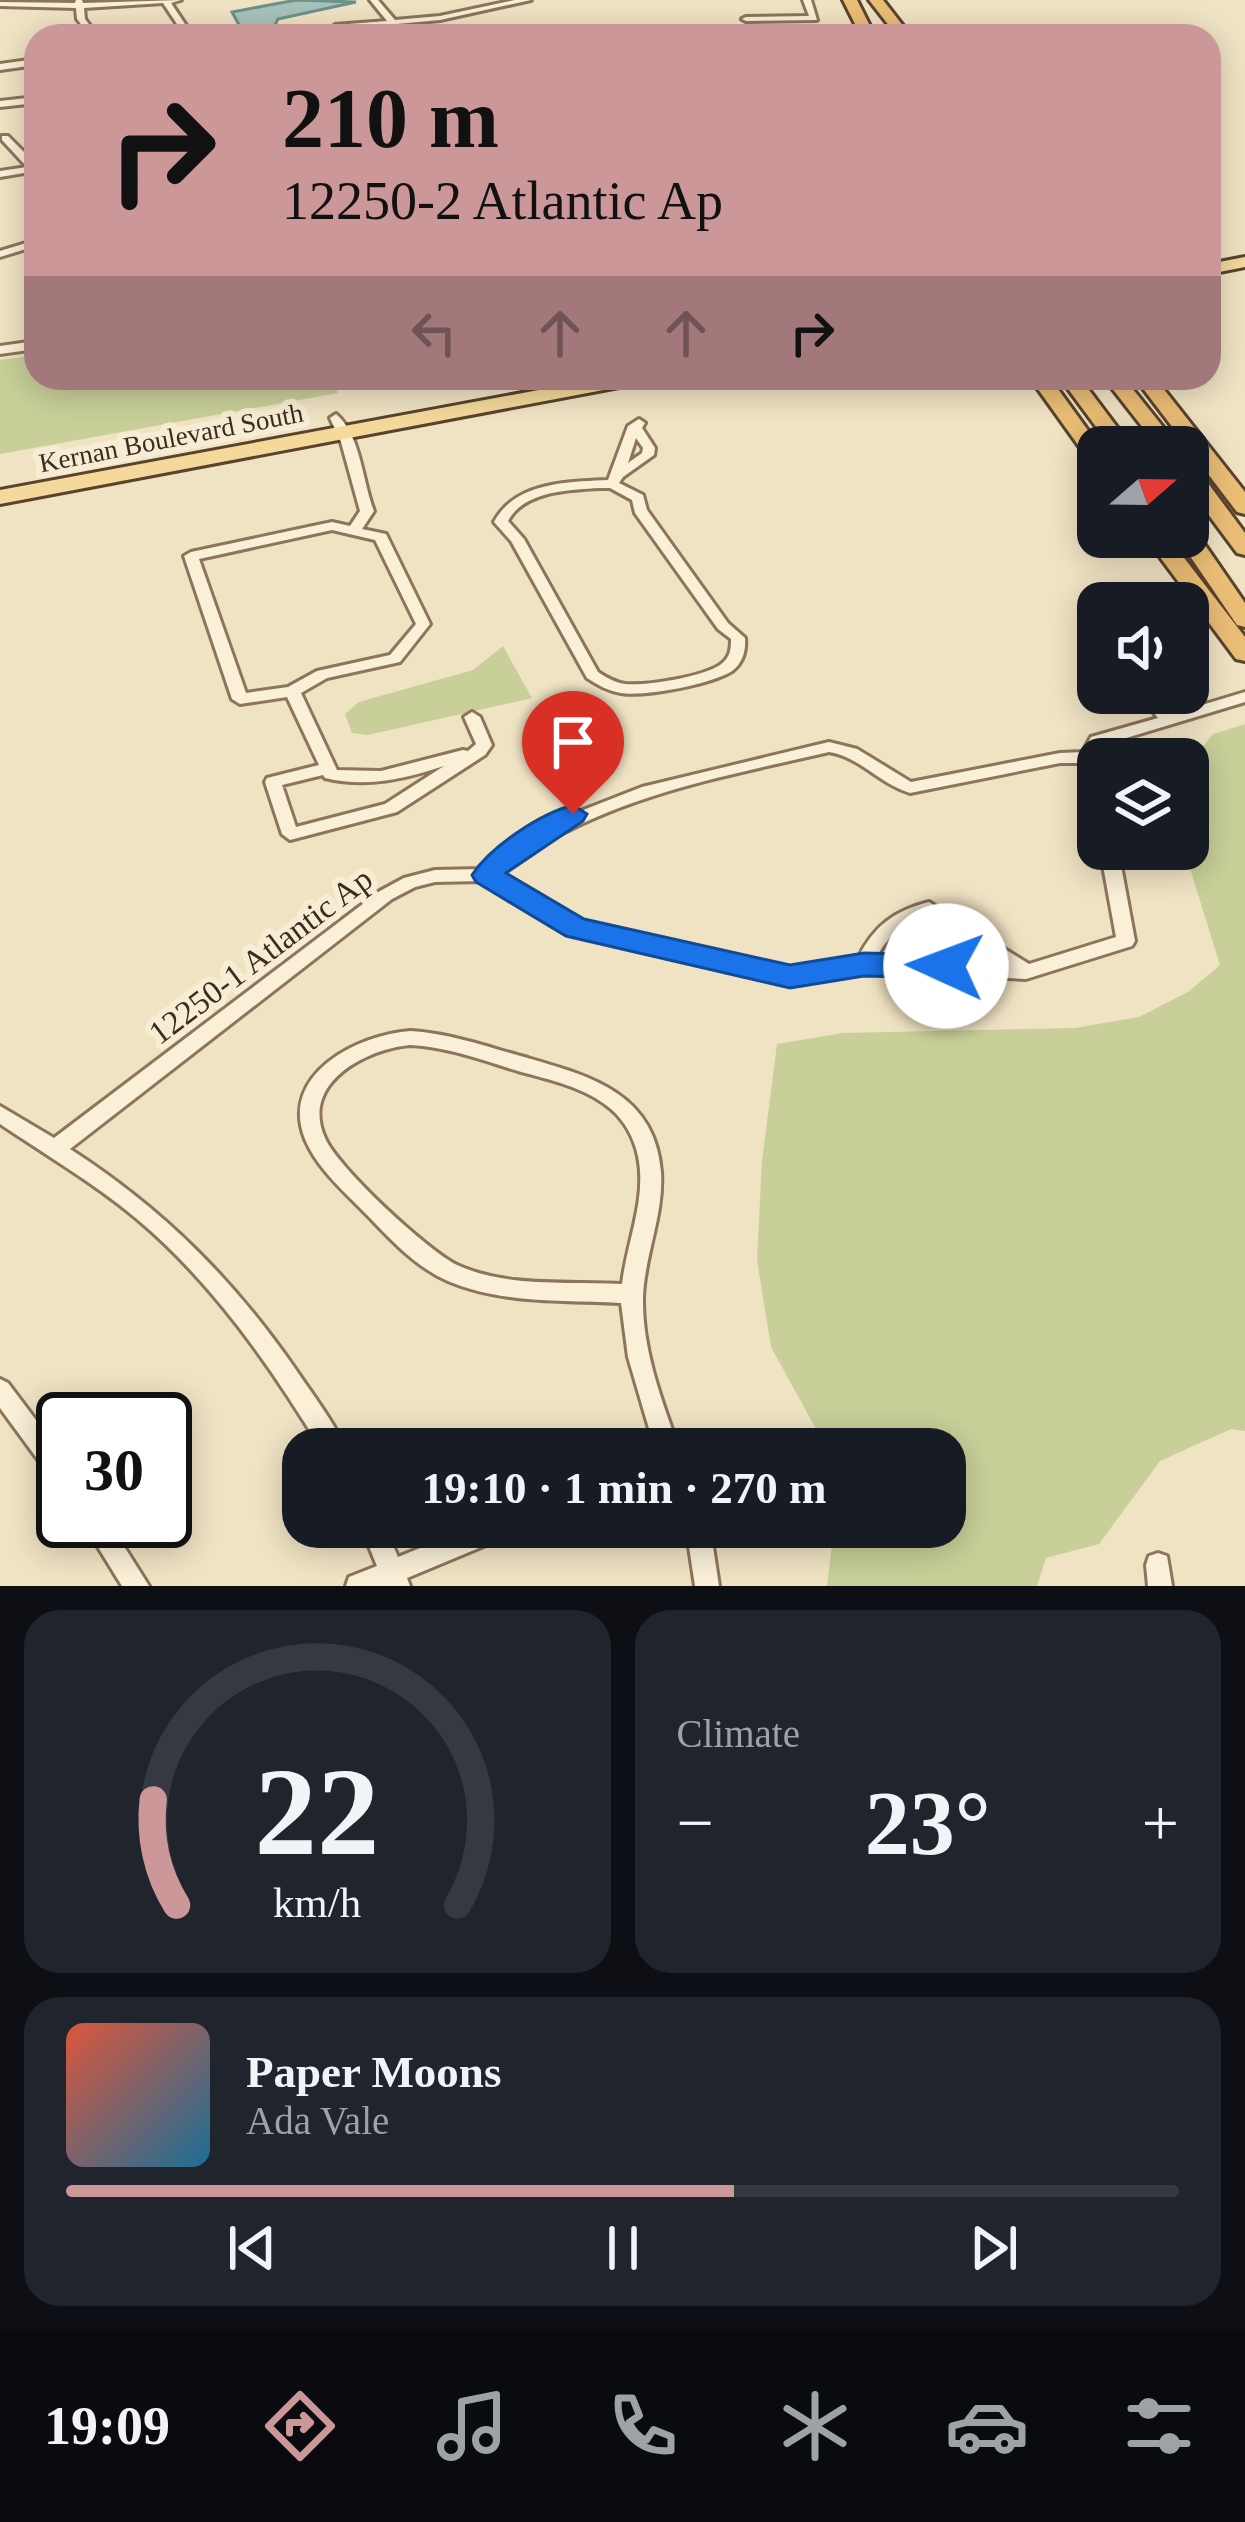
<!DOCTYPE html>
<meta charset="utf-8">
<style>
:root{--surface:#171b24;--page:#20242c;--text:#f1f3f6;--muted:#9ea1a6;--line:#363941;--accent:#cb9799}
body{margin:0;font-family:"Times New Roman",serif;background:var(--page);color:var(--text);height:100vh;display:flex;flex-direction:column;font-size:45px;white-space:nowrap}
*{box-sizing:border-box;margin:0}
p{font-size:39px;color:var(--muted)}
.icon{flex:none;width:66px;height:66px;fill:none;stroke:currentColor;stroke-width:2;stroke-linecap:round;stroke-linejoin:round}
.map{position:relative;height:1586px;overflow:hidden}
.sheet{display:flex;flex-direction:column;gap:24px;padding:24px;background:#0d0f14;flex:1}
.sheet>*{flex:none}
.top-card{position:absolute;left:24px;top:24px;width:1197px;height:366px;border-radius:36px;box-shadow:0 6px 30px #0003;background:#cb9799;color:#111;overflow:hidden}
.needle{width:78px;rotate:70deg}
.controls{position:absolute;left:1077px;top:426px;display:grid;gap:24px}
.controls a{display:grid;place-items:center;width:132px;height:132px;border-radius:24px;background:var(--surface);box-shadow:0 6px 30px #0003;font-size:60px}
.speed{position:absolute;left:36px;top:1392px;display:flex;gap:24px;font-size:60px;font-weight:700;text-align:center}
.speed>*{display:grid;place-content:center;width:156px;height:156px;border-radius:50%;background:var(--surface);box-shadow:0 6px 30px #0003;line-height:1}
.speed .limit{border:6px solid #111;border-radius:18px;background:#fff;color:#111}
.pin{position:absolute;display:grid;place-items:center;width:102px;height:102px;color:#fff;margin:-123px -51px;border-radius:50% 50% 50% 0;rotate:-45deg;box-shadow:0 0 12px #0007}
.pin .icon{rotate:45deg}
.me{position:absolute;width:132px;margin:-66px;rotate:272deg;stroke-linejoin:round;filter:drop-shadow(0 0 9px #0008)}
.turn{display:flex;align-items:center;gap:42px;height:252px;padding:0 60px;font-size:54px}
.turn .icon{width:156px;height:156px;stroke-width:2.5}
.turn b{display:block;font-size:84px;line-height:102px}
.lanes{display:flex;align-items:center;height:114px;padding:0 60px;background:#0003;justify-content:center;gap:60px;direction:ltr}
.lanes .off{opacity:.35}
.big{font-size:90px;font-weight:800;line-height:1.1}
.sheet .card{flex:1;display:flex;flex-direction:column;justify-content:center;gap:18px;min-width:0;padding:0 42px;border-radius:36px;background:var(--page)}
.sheet .dial{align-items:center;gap:0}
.dial svg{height:312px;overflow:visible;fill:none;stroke:var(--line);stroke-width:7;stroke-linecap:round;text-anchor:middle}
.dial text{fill:var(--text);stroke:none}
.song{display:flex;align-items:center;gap:36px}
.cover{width:144px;height:144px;border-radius:18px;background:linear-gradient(135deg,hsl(10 70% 55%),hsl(200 70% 35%))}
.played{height:12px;border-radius:6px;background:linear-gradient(90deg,var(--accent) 60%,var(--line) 60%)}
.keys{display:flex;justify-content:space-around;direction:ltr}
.heat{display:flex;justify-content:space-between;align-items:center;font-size:66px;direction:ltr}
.sheet .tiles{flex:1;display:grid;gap:24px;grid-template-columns:1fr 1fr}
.card:last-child{grid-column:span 2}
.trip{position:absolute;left:282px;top:1428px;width:684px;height:120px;border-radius:36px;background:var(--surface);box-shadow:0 6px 30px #0003;font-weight:800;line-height:120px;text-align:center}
.menu{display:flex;height:192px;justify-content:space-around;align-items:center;background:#090b0e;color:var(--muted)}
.menu .icon{width:84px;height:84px}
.menu .on{color:var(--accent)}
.menu b{font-size:54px;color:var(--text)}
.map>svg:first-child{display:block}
</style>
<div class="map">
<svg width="1245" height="1586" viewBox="0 0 1245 1586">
<rect width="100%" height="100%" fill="#f0e3c4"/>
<g fill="#c8cf98">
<path d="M36,355V378H330L338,393L0,454V360Z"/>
<path d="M503,646L532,698L368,735L352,733L345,714L359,702L473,670Z"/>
<path d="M1245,724V1431L1231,1429L1160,1461L1099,1544L1046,1558L1037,1586H827L834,1527H945V1449H827L771,1347L757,1260L762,1161L777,1044L843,1033L1075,1028L1139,1017L1188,992L1220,965L1184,849L1188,765L1213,734Z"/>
</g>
<path fill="#a6c3bb" stroke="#6c9289" stroke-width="3" d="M296,0L356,2L278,19L274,27L280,36H245L232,12Z"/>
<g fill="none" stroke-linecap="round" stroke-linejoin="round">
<g stroke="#8c755a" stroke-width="6">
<g id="minor">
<path d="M76,0H82L83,3L181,0L171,3L193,36H185L163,3L84,8L85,19L98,36H90L77,19L76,8L0,6V2L75,3Z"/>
<path d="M370,0H378L395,20L440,16L515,0H531L440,20L332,30L335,25L387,21Z"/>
<path d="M803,0H811L817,20L746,21L742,19L746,17L809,16Z"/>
<path d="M36,59V65L0,70V64Z"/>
<path d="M36,97V103L0,107V101Z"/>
<path d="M2,136H8L36,164V171L0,177V171L27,167L2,140Z"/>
<path d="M36,240V246L0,257V251Z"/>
<path d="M36,341V349L0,354V346Z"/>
<path d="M336,414C361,435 362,481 374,511L362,529L386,534L430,624L400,662L327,678L301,693L337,770L381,771L463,750L468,751L476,744L464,717L472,712L480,717L492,745L485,755L397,812L290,840L282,834L265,782L267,778L319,765L287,697L240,704L232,699L184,556L191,552L332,522L350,526L360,511L341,442L330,418ZM332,530L375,540L416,624L390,655L317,671L288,687L246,693L199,559ZM444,766L385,804L296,827L282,785L323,775L325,778C367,788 404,779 444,766Z"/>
<path d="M639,419L645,423L642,428L655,448L654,455L623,477L619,483L643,495L647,510L728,623L745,638C746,650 743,663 732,671C712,684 645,697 621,693C608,691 598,685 587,678L511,541L494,522C515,482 568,482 608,480L628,426ZM636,438L643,448L642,453L628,463ZM599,488H610L632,500L635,513L718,629L731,639C731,650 730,658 720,665C702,677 647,686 625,684C614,682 607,678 598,672L524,539L508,521C524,491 568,490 599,488Z"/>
<path d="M1195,651L1203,656L1188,663V653Z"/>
<path d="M1245,692V702L1103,745L1096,757L1098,806L1090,800L1081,763H1060L910,793C880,784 860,757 829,752C713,779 595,799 498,874L581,923L790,969L858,958C874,926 894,911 929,902L1029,964L1116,937L1100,849H1118L1135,941L1132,946L1026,979L864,971L790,983L570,933L483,881L435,882L415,887L392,899L70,1149C163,1209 233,1279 296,1370C313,1395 333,1421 346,1449H321C270,1365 212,1282 137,1219C94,1183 46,1155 0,1124V1106L54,1138L380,891L404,878L435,870L482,869L516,843L555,821L642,787L829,742L857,749L911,782L1060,753L1083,752L1091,737L1158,718L1138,693H1154L1172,714ZM927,915L1000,964L876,958C888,936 903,923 927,915Z"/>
<path d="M410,1031C447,1033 481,1045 517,1055C582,1074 655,1089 661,1172C664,1215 644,1256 643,1298C642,1350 662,1401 679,1449H655L628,1357L621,1303C563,1300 502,1304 448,1281C416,1267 392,1241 369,1217C346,1193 318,1170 305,1139C279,1074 358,1035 410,1031ZM410,1045C448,1047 482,1060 518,1071C550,1080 585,1087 611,1109C625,1121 634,1138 638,1156C647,1199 627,1241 622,1284C569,1281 507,1288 457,1265C428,1251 337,1167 325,1138C300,1083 366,1049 410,1045Z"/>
<path d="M0,1379L8,1383L63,1456V1486L55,1483L0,1408Z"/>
<path d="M82,1521H108L149,1586H122Z"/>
<path d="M361,1527H385L398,1557L472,1527H513L510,1535L407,1578L410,1586H346L349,1577L377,1566Z"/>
<path d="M686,1527H710L719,1586H695Z"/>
<path d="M1158,1553L1167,1556L1172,1586H1148L1146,1565L1149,1556Z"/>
</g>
</g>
<g stroke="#59432e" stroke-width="6">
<g id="primary">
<path d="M1245,257V267L1209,274V264Z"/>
<path d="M603,378H645L635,384L0,504V490Z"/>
</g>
</g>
<g stroke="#59432e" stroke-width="6">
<g id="trunk">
<path d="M843,0H857L875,36H861Z"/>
<path d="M869,0H883L911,36H897Z"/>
<path d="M1030,378H1050L1100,447L1098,465L1091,463Z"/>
<path d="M1060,378H1080L1132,447H1111Z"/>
<path d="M1104,378H1124L1179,447H1158Z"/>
<path d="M1135,378H1155L1245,492V514L1237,512Z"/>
<path d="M1188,466L1196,467L1245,533V555L1237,553L1188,487Z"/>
<path d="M1188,530L1196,532L1245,603V627L1237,625L1177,537H1188Z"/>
<path d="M1145,537H1168L1245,637V661L1236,659Z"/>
</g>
</g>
<use href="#minor" fill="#faf0d8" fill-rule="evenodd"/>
<use href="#primary" fill="#f4d99b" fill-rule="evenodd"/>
<use href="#trunk" fill="#ebbe76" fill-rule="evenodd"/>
</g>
<path fill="#1a73e8" stroke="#114b97" stroke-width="3" d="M573,805L587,814L583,821L506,873L584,919L790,965L864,953L946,955L957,958L962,966L957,974L946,978L864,976L790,988L566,936L476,882L472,875C491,846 540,814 573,805Z"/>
<g text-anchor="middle" stroke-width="12" stroke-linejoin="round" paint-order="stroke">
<g font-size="27" fill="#3b2c1e" stroke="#f7edd4">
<text transform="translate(171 438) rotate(-11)" y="9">Kernan Boulevard South</text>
</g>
<g font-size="33" fill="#3b2c1e" stroke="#f7edd4">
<text transform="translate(260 955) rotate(-37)" y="12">12250-1 Atlantic Ap</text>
</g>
</g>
</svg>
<div class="controls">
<a><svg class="needle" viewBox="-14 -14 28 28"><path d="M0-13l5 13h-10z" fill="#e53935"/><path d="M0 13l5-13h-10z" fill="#9ea1a6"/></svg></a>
<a><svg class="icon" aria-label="sound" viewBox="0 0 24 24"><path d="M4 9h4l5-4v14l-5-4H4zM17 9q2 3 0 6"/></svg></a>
<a><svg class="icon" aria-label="layers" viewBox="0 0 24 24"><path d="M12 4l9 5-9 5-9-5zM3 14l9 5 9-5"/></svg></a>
</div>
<div class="speed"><div class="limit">30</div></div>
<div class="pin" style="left:573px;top:814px;background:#d93025"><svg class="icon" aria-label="arrive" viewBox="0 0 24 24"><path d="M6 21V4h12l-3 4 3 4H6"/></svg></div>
<svg class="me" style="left:946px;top:966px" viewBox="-20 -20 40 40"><circle r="19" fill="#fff"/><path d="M0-13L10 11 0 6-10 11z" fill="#1a73e8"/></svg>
<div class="trip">19:10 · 1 min · 270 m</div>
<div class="top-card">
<div class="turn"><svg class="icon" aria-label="right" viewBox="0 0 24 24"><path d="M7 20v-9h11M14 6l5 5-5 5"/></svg><div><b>210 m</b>12250-2 Atlantic Ap</div></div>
<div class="lanes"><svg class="icon off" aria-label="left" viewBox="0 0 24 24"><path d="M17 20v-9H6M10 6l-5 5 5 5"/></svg><svg class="icon off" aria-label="ahead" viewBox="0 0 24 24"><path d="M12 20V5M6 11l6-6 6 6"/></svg><svg class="icon off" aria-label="ahead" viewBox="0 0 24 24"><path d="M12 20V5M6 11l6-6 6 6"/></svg><svg class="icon" aria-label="right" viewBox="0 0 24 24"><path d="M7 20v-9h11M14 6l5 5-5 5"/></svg></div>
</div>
</div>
<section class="sheet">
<div class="tiles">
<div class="card dial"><svg viewBox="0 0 100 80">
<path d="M14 69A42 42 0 1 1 86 69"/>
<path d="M14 69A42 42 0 0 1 8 42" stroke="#cb9799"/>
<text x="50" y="56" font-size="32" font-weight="700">22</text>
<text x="50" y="72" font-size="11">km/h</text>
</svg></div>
<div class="card"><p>Climate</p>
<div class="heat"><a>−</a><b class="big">23°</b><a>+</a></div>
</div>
<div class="card">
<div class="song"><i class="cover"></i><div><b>Paper Moons</b><p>Ada Vale</p></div></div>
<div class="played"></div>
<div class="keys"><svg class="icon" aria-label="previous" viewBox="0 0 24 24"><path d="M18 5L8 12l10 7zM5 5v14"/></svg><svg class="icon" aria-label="pause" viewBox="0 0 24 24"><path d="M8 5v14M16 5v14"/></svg><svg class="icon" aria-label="next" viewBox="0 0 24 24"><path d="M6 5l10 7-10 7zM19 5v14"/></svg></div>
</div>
</div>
</section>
<nav class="menu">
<b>19:09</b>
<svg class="icon on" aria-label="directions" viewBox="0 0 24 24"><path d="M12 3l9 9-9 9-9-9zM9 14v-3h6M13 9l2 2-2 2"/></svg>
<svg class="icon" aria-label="music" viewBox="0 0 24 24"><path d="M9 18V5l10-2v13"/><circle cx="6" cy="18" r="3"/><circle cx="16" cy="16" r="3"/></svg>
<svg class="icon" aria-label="phone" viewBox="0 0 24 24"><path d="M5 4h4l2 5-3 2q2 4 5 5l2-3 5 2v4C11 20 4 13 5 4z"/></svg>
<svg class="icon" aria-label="climate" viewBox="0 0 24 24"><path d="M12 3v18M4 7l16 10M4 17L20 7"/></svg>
<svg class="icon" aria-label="car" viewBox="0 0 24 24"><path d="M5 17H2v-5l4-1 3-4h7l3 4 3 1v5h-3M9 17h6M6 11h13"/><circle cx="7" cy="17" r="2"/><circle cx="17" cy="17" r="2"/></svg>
<svg class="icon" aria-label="filters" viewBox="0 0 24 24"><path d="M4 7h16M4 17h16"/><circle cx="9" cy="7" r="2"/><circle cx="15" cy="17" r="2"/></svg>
</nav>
